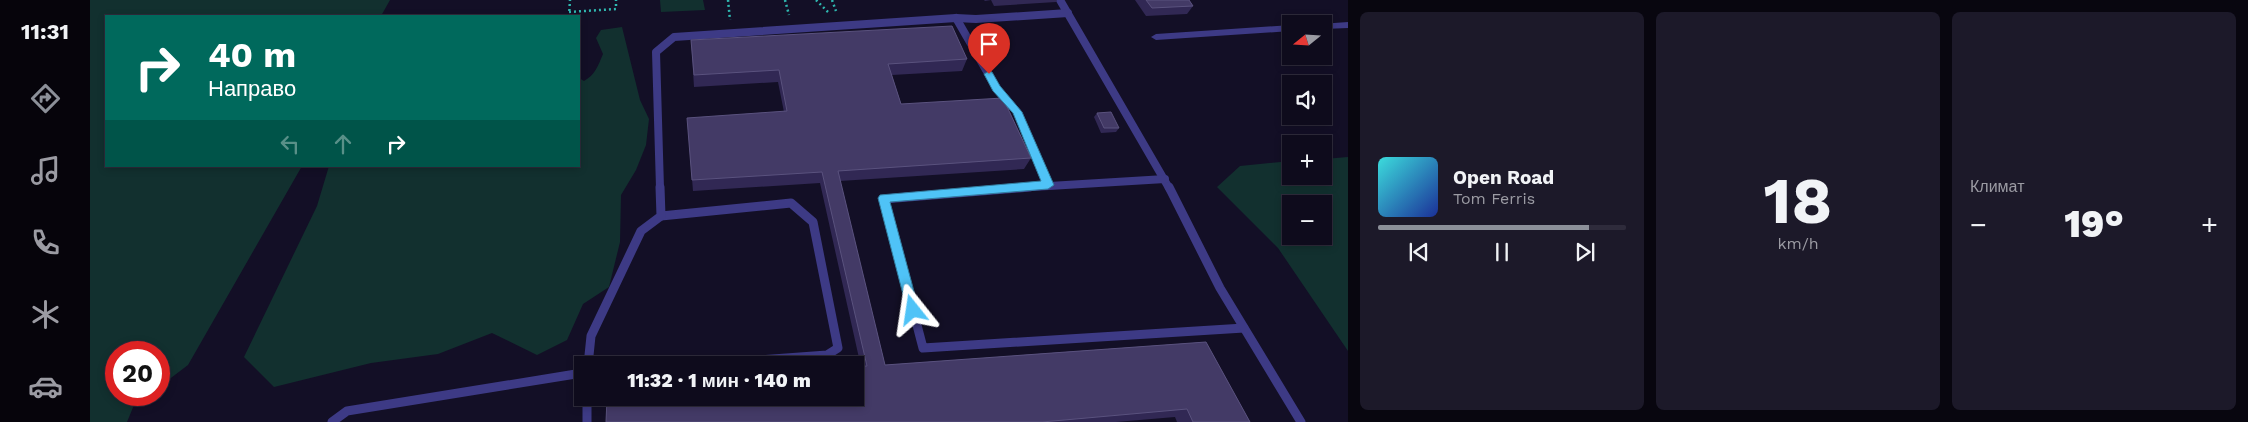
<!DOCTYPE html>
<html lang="ru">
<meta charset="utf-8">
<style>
:root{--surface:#0e0b1c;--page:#1c1929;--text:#f1f3f6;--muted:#9b9ba3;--line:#2e2b3b;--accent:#8c9099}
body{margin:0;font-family:"Work Sans",sans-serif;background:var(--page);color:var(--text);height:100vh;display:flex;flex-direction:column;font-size:19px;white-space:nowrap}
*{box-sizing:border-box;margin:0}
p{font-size:16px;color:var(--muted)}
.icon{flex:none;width:28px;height:28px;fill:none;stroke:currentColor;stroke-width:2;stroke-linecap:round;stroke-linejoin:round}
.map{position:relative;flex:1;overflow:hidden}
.panel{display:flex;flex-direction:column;gap:12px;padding:12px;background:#08060f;width:900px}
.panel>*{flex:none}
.hud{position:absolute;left:15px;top:15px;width:475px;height:152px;border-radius:0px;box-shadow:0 2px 8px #0003,0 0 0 1px var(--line);background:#00695c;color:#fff;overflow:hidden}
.needle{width:32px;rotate:252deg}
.controls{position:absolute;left:1192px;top:15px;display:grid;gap:10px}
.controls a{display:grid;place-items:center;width:50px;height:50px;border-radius:0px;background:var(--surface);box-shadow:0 2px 8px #0003,0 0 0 1px var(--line);font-size:25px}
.speed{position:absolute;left:15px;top:341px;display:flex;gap:10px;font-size:25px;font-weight:700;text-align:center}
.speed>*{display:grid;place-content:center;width:65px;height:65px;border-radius:50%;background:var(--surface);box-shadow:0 2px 8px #0003,0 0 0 1px var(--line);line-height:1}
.speed .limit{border:8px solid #d22;background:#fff;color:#111}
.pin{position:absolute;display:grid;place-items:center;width:42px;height:42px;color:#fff;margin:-51px -21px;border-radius:50% 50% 50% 0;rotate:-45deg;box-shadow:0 0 5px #0007}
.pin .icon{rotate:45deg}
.me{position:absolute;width:55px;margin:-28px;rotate:345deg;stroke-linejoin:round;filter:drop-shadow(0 0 4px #0008)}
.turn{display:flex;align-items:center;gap:18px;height:105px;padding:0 20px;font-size:22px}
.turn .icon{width:65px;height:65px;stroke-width:2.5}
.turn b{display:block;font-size:35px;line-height:42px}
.lanes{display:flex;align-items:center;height:48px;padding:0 20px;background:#0003;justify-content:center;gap:25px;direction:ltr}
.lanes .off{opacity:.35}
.big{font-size:38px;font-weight:800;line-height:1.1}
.panel .tile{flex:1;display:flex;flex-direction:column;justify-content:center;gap:8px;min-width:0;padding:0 18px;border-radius:8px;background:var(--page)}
.panel .dial{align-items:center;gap:0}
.dial b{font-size:65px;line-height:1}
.song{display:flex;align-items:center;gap:15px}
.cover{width:60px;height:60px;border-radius:8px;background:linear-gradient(135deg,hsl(180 70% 55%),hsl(230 70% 35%))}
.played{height:5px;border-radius:2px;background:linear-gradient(90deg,var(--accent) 85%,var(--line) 85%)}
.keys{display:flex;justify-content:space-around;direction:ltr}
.heat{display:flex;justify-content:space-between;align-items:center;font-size:28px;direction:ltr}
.panel .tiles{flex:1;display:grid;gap:12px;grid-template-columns:repeat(3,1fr)}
.trip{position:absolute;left:484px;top:356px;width:290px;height:50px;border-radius:0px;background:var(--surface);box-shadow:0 2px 8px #0003,0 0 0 1px var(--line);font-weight:800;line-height:50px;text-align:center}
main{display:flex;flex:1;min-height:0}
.tab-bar{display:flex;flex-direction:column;width:90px;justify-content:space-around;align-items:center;background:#06040b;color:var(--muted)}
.tab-bar .icon{width:35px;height:35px}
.tab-bar .selected{color:var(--accent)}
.tab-bar b{font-size:22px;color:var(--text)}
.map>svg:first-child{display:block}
</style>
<main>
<nav class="tab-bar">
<b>11:31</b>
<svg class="icon selected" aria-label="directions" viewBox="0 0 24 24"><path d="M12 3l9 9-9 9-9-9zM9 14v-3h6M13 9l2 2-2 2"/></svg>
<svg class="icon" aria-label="music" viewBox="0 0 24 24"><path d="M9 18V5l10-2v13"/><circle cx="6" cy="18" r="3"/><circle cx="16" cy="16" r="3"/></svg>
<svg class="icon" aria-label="phone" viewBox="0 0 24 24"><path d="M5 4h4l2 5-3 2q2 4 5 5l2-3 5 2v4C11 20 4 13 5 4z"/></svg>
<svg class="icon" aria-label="climate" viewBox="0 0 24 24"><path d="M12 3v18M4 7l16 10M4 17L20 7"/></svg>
<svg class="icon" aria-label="car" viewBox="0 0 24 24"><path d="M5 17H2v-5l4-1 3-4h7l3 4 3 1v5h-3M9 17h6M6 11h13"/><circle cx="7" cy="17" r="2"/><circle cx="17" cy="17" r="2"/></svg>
</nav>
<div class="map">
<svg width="1258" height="422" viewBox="0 0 1258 422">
<rect width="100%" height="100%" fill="#130f26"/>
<g fill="#12302f" fill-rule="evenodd">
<path d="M0,0H300L291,16H16V166H212L98,365L69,387V352H26V395H57L44,405L37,422H0Z"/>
<path d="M570,0H613L615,10L571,12Z"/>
<path d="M532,27L550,100L559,119L556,145L546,170L531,195L530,242L519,287L493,304L477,340L447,355L402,333L348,354L281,363L184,387L154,357L227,206L239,166H489V78L494,81C505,75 508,66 513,54L506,38L511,30Z"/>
<path d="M1258,157V351L1188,248L1127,187L1150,166L1201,161V176H1234V159ZM1201,204H1234V236H1201Z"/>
</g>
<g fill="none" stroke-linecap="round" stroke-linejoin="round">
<g stroke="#2fb8b0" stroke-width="2.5" stroke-dasharray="2 3" stroke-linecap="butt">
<path d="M638,0L640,20"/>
<path d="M695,0L699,15"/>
<path d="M726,0L738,12"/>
<path d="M742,0L746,11"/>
<path d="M479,12L526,9V0"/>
<path d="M479,16L480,0"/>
</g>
<g stroke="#3d3a85" stroke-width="8">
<path d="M970,0L1079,188"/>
<path d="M866,18L907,89L927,112L958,185"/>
<path d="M570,188L566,52L584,37L866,18L886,19L978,13"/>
<path d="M925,188L1075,179"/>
</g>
<g stroke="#3d3a85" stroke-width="9">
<path d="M940,187L794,199L833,348L1154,328"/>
<path d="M1079,187L1130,288L1211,422"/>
<path d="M571,216L701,203L723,222L748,348L737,355L597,365"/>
<path d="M498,365L501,336L551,231L571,216L570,187"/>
<path d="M497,398V422"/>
<path d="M242,422L257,411L492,373"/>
</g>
<g fill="#3d3a85" fill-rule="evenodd">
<path d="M1258,22V28L1234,29V24H1230Z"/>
<path d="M1201,25V31L1066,40L1061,37L1066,34Z"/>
</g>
</g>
<g fill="#312854">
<path d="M894,0H967L966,2L904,6L901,0L895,1Z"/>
<path d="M1045,0H1099L1103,6L1097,14L1056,16Z"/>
<path d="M601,40L877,59L872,71L802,75L811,104L941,158L934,169L750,181L795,365L1116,342L1160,422H1087L1085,417L1026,422H516L771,367L730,183L603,191L598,129L694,112L688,82L604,87Z"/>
<path d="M1007,113L1029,128L1026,132L1011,133L1004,117Z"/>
</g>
<g fill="#433a66" stroke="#5a527e">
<path d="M1056,0H1099L1103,6L1062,8Z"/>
<path d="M862,26L877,59L798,64L811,104L913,98L941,158L748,171L795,365L1116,342L1160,422H1103L1097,409L952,422H516L517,398H765V367L777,366L732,172L602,180L597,118L697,111L689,70L604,75L601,40Z"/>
<path d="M1021,112L1029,128H1014L1007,113Z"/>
</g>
<path fill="#4fc3f7" stroke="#337fa1" d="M899,71L902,72L910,86L932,112L964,185L958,189L800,202L829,310L827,314L823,316L818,314L817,310L788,198L790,195L951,181L923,113L903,91L894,74Z"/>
</svg>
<div class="controls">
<a><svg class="needle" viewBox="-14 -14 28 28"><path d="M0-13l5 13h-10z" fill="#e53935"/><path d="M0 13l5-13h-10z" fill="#9b9ba3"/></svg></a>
<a><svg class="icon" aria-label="sound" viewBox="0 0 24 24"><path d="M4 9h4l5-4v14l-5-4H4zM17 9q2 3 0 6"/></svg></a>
<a>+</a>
<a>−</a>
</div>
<div class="speed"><div class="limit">20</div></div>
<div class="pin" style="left:899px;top:74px;background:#d93025"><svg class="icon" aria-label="arrive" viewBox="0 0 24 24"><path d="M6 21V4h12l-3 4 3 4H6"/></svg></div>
<svg class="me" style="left:823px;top:310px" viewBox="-20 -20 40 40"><path d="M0-17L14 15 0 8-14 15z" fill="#4fc3f7" stroke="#fff" stroke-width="4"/></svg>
<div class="trip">11:32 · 1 мин · 140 m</div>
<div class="hud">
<div class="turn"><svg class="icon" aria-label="right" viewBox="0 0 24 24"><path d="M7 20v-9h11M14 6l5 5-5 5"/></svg><div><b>40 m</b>Направо</div></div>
<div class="lanes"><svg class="icon off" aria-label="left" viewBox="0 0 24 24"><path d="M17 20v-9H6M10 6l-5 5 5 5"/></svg><svg class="icon off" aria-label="ahead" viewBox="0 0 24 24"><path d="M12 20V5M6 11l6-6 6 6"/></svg><svg class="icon" aria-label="right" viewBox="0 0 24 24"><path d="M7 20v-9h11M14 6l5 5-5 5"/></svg></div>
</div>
</div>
<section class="panel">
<div class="tiles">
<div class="tile">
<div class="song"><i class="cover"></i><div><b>Open Road</b><p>Tom Ferris</p></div></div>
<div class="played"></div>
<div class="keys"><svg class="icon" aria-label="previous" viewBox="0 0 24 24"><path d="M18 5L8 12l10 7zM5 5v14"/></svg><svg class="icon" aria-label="pause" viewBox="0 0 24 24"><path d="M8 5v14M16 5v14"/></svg><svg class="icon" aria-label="next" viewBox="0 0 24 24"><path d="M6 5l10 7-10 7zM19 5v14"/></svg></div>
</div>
<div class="tile dial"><b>18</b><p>km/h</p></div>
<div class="tile"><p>Климат</p>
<div class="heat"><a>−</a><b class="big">19°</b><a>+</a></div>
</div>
</div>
</section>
</main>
